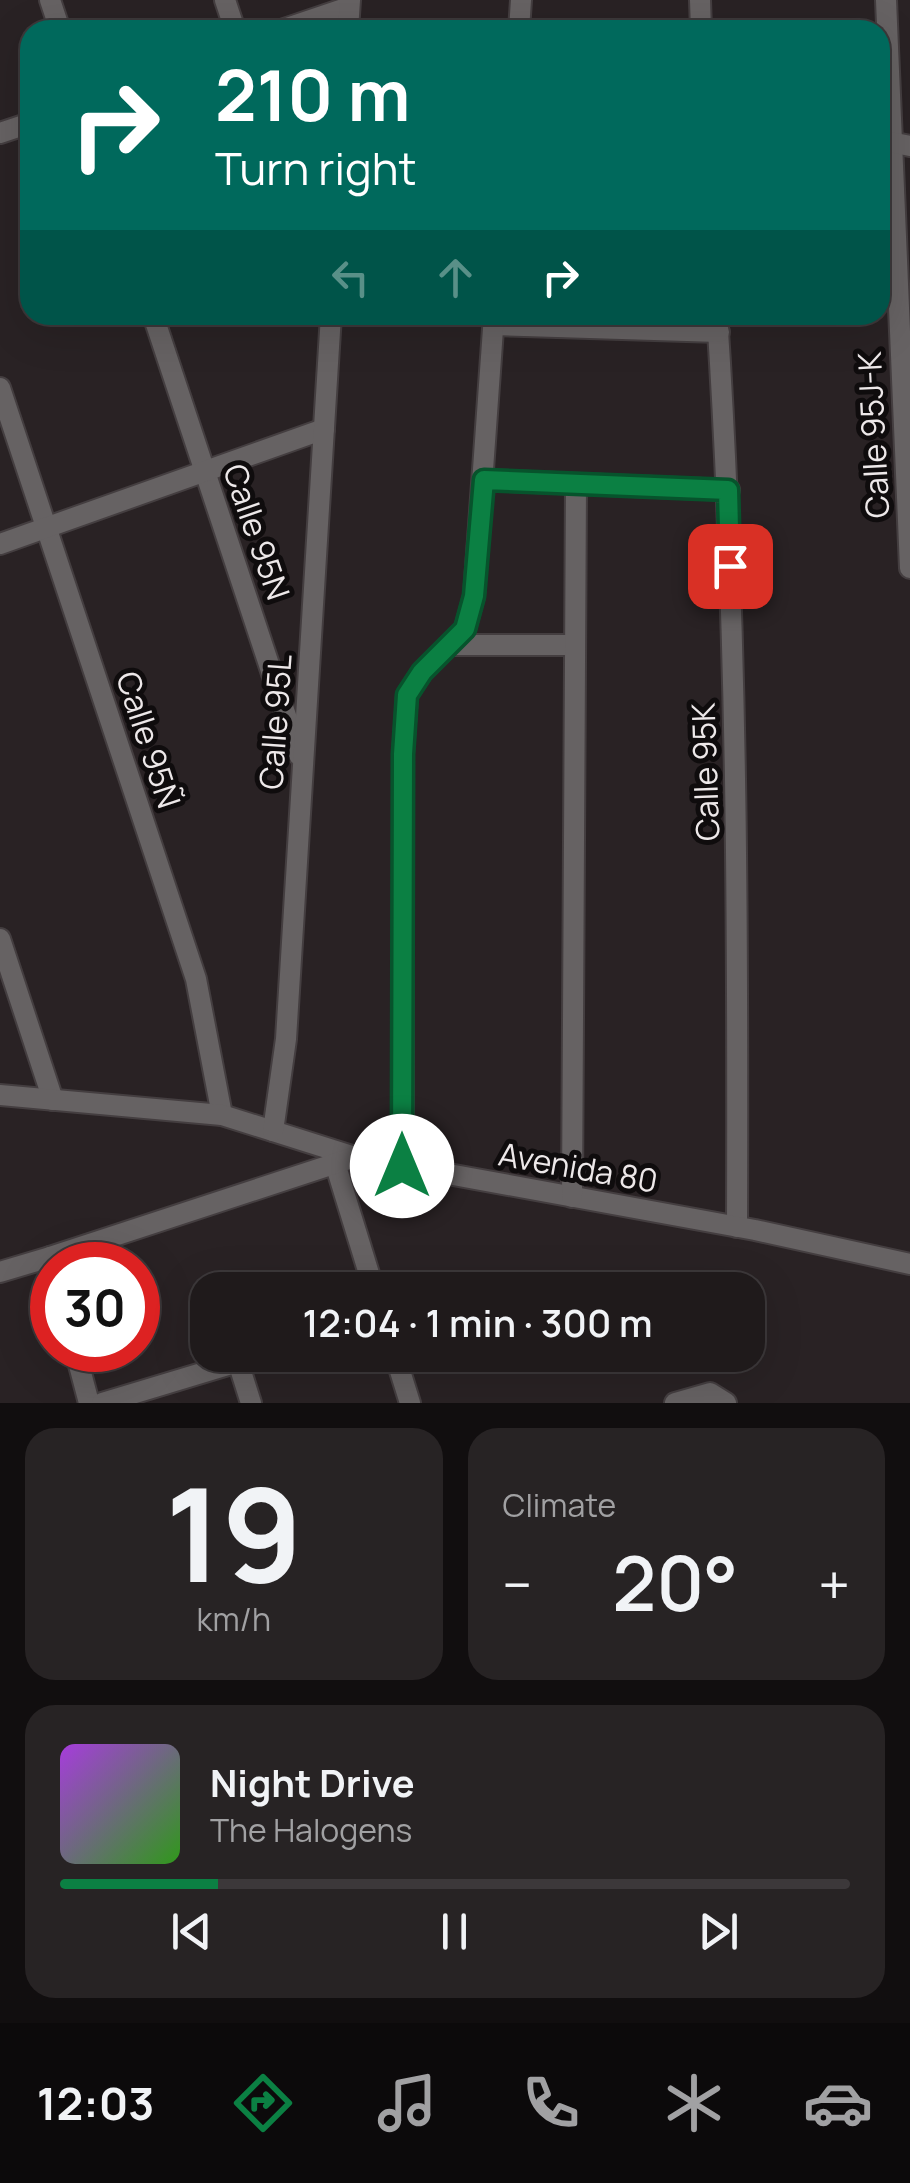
<!DOCTYPE html>
<meta charset="utf-8">
<style>
:root{--surface:#1f1a1b;--page:#272324;--text:#f1f3f6;--muted:#a1a1a3;--line:#3c383a;--accent:#0b8043}
body{margin:0;font-family:Manrope,sans-serif;background:var(--page);color:var(--text);height:100vh;display:flex;flex-direction:column;font-size:38px;white-space:nowrap}
*{box-sizing:border-box;margin:0}
p{font-size:32px;color:var(--muted)}
.icon{flex:none;width:55px;height:55px;fill:none;stroke:currentColor;stroke-width:2;stroke-linecap:round;stroke-linejoin:round}
.map{position:relative;height:1403px;overflow:hidden}
.sheet{display:flex;flex-direction:column;gap:25px;padding:25px;background:#110e0f;flex:1}
.sheet>*{flex:none}
.banner{position:absolute;left:20px;top:20px;width:870px;height:305px;border-radius:30px;box-shadow:0 10px 40px #0002,0 0 0 2px var(--line);background:#00695c;color:#fff;overflow:hidden}
.speed{position:absolute;left:30px;top:1242px;display:flex;gap:20px;font-size:50px;font-weight:700;text-align:center}
.speed>*{display:grid;place-content:center;width:130px;height:130px;border-radius:50%;background:var(--surface);box-shadow:0 10px 40px #0002,0 0 0 2px var(--line);line-height:1}
.speed .limit{border:15px solid #d22;background:#fff;color:#111}
.pin{position:absolute;display:grid;place-items:center;width:85px;height:85px;color:#fff;margin:-42px;border-radius:20px;box-shadow:0 5px 15px #0006}
.me{position:absolute;width:110px;margin:-55px;rotate:0deg;stroke-linejoin:round;filter:drop-shadow(0 0 8px #0008)}
.turn{display:flex;align-items:center;gap:35px;height:210px;padding:0 30px;font-size:45px}
.turn .icon{width:130px;height:130px;stroke-width:2.5}
.turn b{display:block;font-size:70px;line-height:85px}
.lanes{display:flex;align-items:center;height:95px;padding:0 30px;background:#0003;justify-content:center;gap:50px;direction:ltr}
.lanes .off{opacity:.35}
.big{font-size:75px;font-weight:600;line-height:1.1}
.sheet .tile{flex:1;display:flex;flex-direction:column;justify-content:center;gap:15px;min-width:0;padding:0 35px;border-radius:30px;background:var(--page)}
.sheet .dial{align-items:center;gap:0}
.dial b{font-size:130px;line-height:1}
.song{display:flex;align-items:center;gap:30px}
.cover{width:120px;height:120px;border-radius:15px;background:linear-gradient(135deg,hsl(280 70% 55%),hsl(110 70% 35%))}
.played{height:10px;border-radius:5px;background:linear-gradient(90deg,var(--accent) 20%,var(--line) 20%)}
.keys{display:flex;justify-content:space-around;direction:ltr}
.heat{display:flex;justify-content:space-between;align-items:center;font-size:55px;direction:ltr}
.sheet .tiles{flex:1;display:grid;gap:25px;grid-template-columns:1fr 1fr}
.tile:last-child{grid-column:span 2}
.trip{position:absolute;left:190px;top:1272px;width:575px;height:100px;border-radius:30px;background:var(--surface);box-shadow:0 10px 40px #0002,0 0 0 2px var(--line);font-weight:600;line-height:100px;text-align:center}
.tab-bar{display:flex;height:160px;justify-content:space-around;align-items:center;background:#0c0a0b;color:var(--muted)}
.tab-bar .icon{width:70px;height:70px}
.tab-bar .on{color:var(--accent)}
.tab-bar b{font-size:45px;color:var(--text)}
.map>svg:first-child{display:block}
</style>
<div class="map">
<svg width="910" height="1403" viewBox="0 0 910 1403">
<rect width="100%" height="100%" fill="#292224"/>
<g fill="none" stroke-linecap="round" stroke-linejoin="round">
<g stroke="#443e40" stroke-width="24">
<g id="minor">
<path d="M50,0L60,30"/>
<path d="M225,0L235,30"/>
<path d="M700,0L701,30"/>
<path d="M886,0L910,568"/>
<path d="M281,30L349,7"/>
<path d="M348,30L350,0"/>
<path d="M519,30L521,0"/>
<path d="M0,133L30,123"/>
<path d="M890,142L910,146"/>
<path d="M153,315L299,755"/>
<path d="M717,315C737,619 738,923 737,1227"/>
<path d="M494,325L719,332"/>
<path d="M0,388L196,979L222,1115"/>
<path d="M484,480L729,490"/>
<path d="M0,544L324,429"/>
<path d="M449,645H575"/>
<path d="M0,939L53,1100"/>
<path d="M0,1095L222,1115L355,1157L755,1230L910,1264"/>
<path d="M273,1131L286,1039L331,315"/>
<path d="M335,1163L374,1290"/>
<path d="M403,1166V754L407,695L422,672L465,629L474,596L494,315"/>
<path d="M572,1197L576,485"/>
<path d="M50,1257L355,1157"/>
<path d="M0,1272L50,1257L52,1267"/>
<path d="M75,1350L89,1403"/>
<path d="M395,1355L410,1403"/>
<path d="M238,1362L260,1355"/>
<path d="M102,1403L238,1362L251,1403"/>
<path d="M675,1403L710,1393L726,1403"/>
</g>
</g>
<use href="#minor" stroke="#666263" stroke-width="20"/>
</g>
<g fill="none" stroke-linecap="round" stroke-linejoin="round">
<g stroke="#07532c" stroke-width="25">
<path id="route" d="M402,1166L403,754L407,695L422,672L465,629L474,596L484,480L728,490L730,566"/>
</g>
<use href="#route" stroke="#0b8043" stroke-width="18"/>
</g>
<g text-anchor="middle" stroke-width="10" stroke-linejoin="round" paint-order="stroke">
<g font-size="32" fill="#ede8e9" stroke="#0f0c0d">
<text transform="translate(874 435) rotate(-93)" y="11">Calle 95J-K</text>
<text transform="translate(256 532) rotate(71)" y="11">Calle 95N</text>
<text transform="translate(276 722) rotate(-86)" y="11">Calle 95L</text>
<text transform="translate(148 740) rotate(72)" y="11">Calle 95Ñ</text>
<text transform="translate(706 772) rotate(-92)" y="11">Calle 95K</text>
<text transform="translate(578 1168) rotate(10)" y="11">Avenida 80</text>
</g>
</g>
</svg>
<div class="speed"><div class="limit">30</div></div>
<div class="pin" style="left:730px;top:566px;background:#d93025"><svg class="icon" aria-label="arrive" viewBox="0 0 24 24"><path d="M6 21V4h12l-3 4 3 4H6"/></svg></div>
<svg class="me" style="left:402px;top:1166px" viewBox="-20 -20 40 40"><circle r="19" fill="#fff"/><path d="M0-13L10 11 0 6-10 11z" fill="#0b8043"/></svg>
<div class="trip">12:04 · 1 min · 300 m</div>
<div class="banner">
<div class="turn"><svg class="icon" aria-label="right" viewBox="0 0 24 24"><path d="M7 20v-9h11M14 6l5 5-5 5"/></svg><div><b>210 m</b>Turn right</div></div>
<div class="lanes"><svg class="icon off" aria-label="left" viewBox="0 0 24 24"><path d="M17 20v-9H6M10 6l-5 5 5 5"/></svg><svg class="icon off" aria-label="ahead" viewBox="0 0 24 24"><path d="M12 20V5M6 11l6-6 6 6"/></svg><svg class="icon" aria-label="right" viewBox="0 0 24 24"><path d="M7 20v-9h11M14 6l5 5-5 5"/></svg></div>
</div>
</div>
<section class="sheet">
<div class="tiles">
<div class="tile dial"><b>19</b><p>km/h</p></div>
<div class="tile"><p>Climate</p>
<div class="heat"><a>−</a><b class="big">20°</b><a>+</a></div>
</div>
<div class="tile">
<div class="song"><i class="cover"></i><div><b>Night Drive</b><p>The Halogens</p></div></div>
<div class="played"></div>
<div class="keys"><svg class="icon" aria-label="previous" viewBox="0 0 24 24"><path d="M18 5L8 12l10 7zM5 5v14"/></svg><svg class="icon" aria-label="pause" viewBox="0 0 24 24"><path d="M8 5v14M16 5v14"/></svg><svg class="icon" aria-label="next" viewBox="0 0 24 24"><path d="M6 5l10 7-10 7zM19 5v14"/></svg></div>
</div>
</div>
</section>
<nav class="tab-bar">
<b>12:03</b>
<svg class="icon on" aria-label="directions" viewBox="0 0 24 24"><path d="M12 3l9 9-9 9-9-9zM9 14v-3h6M13 9l2 2-2 2"/></svg>
<svg class="icon" aria-label="music" viewBox="0 0 24 24"><path d="M9 18V5l10-2v13"/><circle cx="6" cy="18" r="3"/><circle cx="16" cy="16" r="3"/></svg>
<svg class="icon" aria-label="phone" viewBox="0 0 24 24"><path d="M5 4h4l2 5-3 2q2 4 5 5l2-3 5 2v4C11 20 4 13 5 4z"/></svg>
<svg class="icon" aria-label="climate" viewBox="0 0 24 24"><path d="M12 3v18M4 7l16 10M4 17L20 7"/></svg>
<svg class="icon" aria-label="car" viewBox="0 0 24 24"><path d="M5 17H2v-5l4-1 3-4h7l3 4 3 1v5h-3M9 17h6M6 11h13"/><circle cx="7" cy="17" r="2"/><circle cx="17" cy="17" r="2"/></svg>
</nav>
